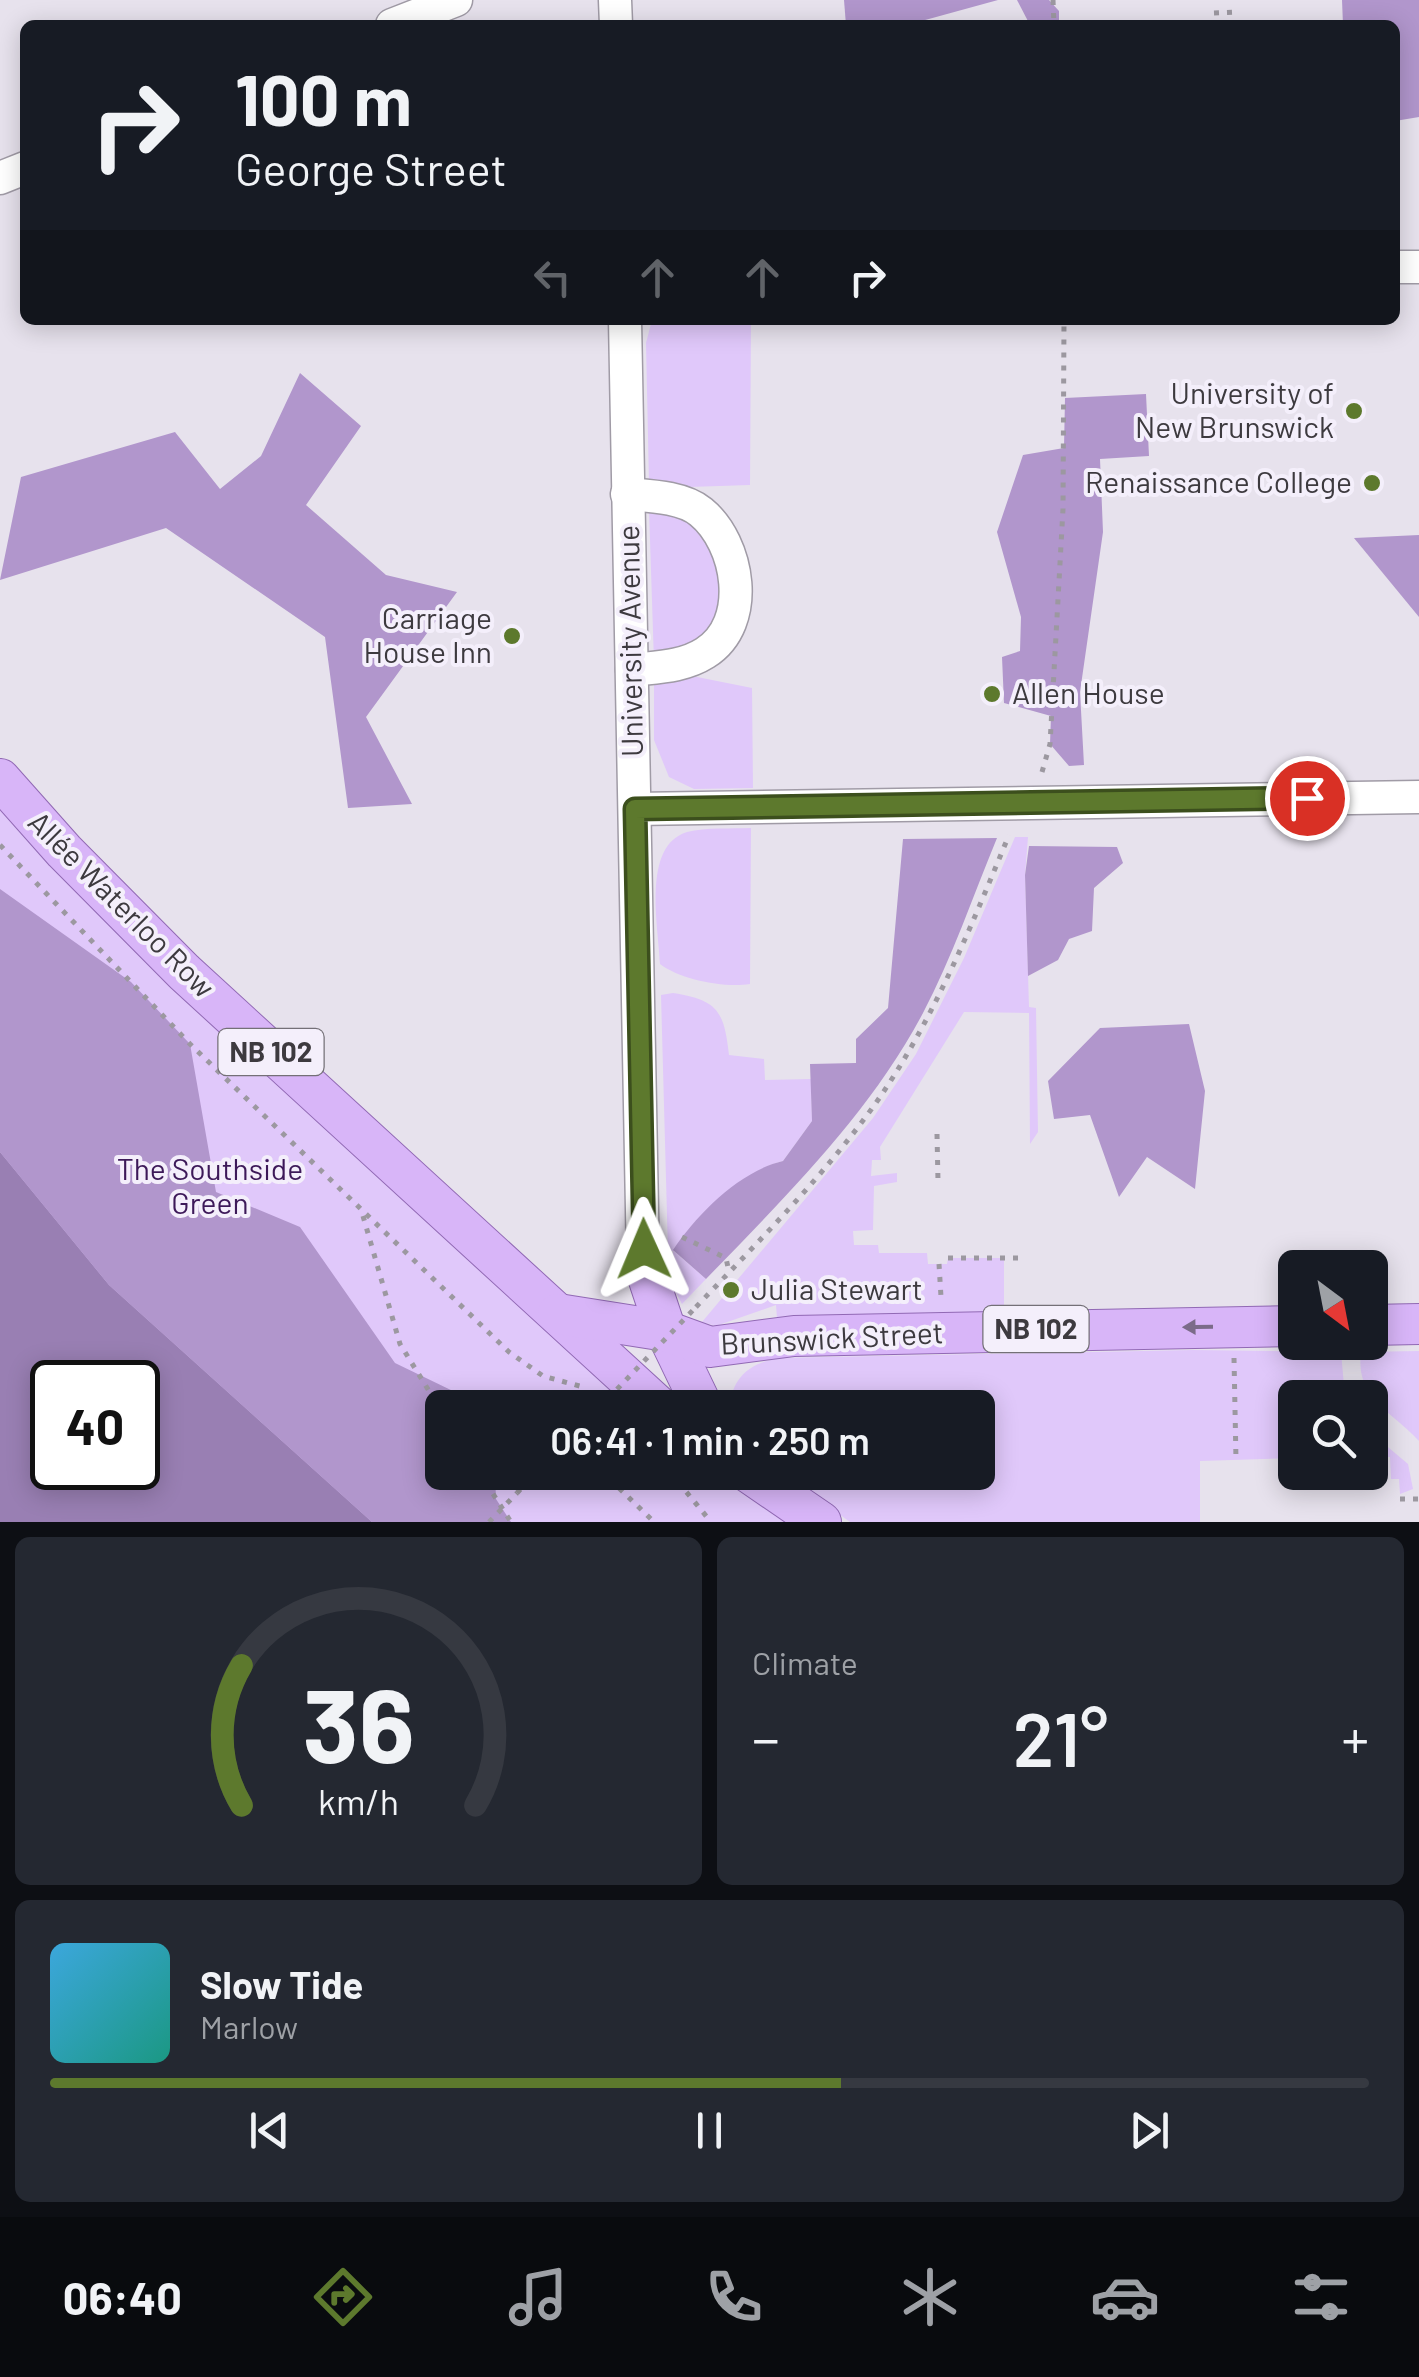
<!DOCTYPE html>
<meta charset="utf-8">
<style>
:root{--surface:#171b24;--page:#242831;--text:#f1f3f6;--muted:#9ea1a6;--line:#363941;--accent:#5d792d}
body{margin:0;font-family:Barlow,sans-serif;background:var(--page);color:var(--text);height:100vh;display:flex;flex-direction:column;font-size:38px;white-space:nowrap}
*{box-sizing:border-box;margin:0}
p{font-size:32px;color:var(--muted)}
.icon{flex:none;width:55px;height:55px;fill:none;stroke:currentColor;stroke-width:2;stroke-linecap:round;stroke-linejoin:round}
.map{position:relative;height:1522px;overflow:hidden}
.details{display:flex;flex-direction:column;gap:15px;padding:15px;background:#0d0f14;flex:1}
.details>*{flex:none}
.hud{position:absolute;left:20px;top:20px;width:1380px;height:305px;border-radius:15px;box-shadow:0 5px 25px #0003;background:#171b24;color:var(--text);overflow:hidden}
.needle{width:65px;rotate:148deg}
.controls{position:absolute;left:1278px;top:1250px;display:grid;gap:20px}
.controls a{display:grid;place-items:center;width:110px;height:110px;border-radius:15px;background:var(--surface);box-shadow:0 5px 25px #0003;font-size:50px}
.speed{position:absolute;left:30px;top:1360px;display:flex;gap:20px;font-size:50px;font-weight:700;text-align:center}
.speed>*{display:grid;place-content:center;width:130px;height:130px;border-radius:50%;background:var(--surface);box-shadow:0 5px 25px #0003;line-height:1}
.speed .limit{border:5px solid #111;border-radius:15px;background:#fff;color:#111}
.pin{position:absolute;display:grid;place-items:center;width:85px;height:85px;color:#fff;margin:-42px;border:5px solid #fff;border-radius:50%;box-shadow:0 2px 10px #0007}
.me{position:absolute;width:110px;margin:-55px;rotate:359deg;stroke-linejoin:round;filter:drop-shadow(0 0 8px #0008)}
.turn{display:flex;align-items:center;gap:35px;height:210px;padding:0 50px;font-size:45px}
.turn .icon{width:130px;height:130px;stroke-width:2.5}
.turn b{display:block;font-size:70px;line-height:85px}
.lanes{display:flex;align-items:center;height:95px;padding:0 50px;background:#0003;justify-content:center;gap:50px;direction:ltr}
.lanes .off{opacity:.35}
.big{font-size:75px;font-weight:600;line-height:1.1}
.details .widget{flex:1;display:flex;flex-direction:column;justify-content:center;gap:15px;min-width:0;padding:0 35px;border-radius:15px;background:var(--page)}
.details .dial{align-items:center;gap:0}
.dial svg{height:260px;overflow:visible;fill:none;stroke:var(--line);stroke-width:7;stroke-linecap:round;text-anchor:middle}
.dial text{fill:var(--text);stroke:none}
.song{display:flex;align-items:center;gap:30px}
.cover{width:120px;height:120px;border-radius:15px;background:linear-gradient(135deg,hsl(200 70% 55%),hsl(170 70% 35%))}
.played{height:10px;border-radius:5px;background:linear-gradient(90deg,var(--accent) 60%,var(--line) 60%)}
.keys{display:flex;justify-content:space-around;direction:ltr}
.heat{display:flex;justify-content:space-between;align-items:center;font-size:55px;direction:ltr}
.details .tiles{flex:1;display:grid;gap:15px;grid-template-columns:1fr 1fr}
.widget:last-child{grid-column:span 2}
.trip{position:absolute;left:425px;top:1390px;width:570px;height:100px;border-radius:15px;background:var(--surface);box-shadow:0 5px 25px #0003;font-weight:600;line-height:100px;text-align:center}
.tabs{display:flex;height:160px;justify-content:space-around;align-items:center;background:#090b0e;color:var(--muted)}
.tabs .icon{width:70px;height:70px}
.tabs .active{color:var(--accent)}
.tabs b{font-size:45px;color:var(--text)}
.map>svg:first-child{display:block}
</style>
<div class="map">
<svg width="1419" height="1522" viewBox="0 0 1419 1522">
<rect width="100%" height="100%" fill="#e7e2ed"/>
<g fill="#e0c8fa" fill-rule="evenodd">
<path d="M652,320H751L750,485L658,488L649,483L646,343Z"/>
<path d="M649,509L706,526L726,593L706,643L654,662Z"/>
<path d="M682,674L752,688L753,788L694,789L669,777L654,740V677Z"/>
<path d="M0,779L660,1407L442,1408V1472L748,1473L822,1522H0ZM52,1382H138V1468H52Z"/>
<path d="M751,828L750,984C724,988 681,980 660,964C659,928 641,846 687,832C706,827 732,829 751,828Z"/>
<path d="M1015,837H1028L1025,875L1029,1007L1036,1008L1038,1132L1030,1144L1029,1013L964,1012L880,1147L881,1160H872L871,1176L897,1173V1182L874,1186L873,1230L853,1231L854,1245H878L879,1253H927L928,1264H947L948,1258H1004V1314L777,1318L776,1305L716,1326L702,1322L873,1118L916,1054L964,958Z"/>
<path d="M673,993C718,1000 724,1011 729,1055L764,1059L765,1080L811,1079L812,1121L783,1161C745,1170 692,1217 674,1251L706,1279L682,1304L674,1289L673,1251L668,1252L661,995Z"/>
<path d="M1193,1350L1341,1352L1345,1397L1295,1398V1458L1200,1461V1522H850L782,1473L978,1472V1408H729C733,1377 748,1365 777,1358Z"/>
<path d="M1419,1351V1441C1392,1411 1355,1399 1361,1352Z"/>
<path d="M1370,1432L1408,1464L1413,1489L1400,1494L1399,1479H1391L1390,1457H1370Z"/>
</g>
<g fill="#b196cc">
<path d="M844,0H998L907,25H846Z"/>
<path d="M1017,0H1049L1059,11V25H1030Z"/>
<path d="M1342,0H1419V117L1395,121V25H1343Z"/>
<path d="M300,373L361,426L306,505L386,575L457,592L366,717L412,804L348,808L325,637L166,528L0,580L21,477L175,432L220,489L261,456Z"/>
<path d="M1146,394L1149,456L1100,459L1103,532L1080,692L1084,765L1069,766L1050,744L1051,716L1004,703L1002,657L1020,651L1021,617L997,532L1023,455L1064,448L1065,398Z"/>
<path d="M1419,535V617L1354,538Z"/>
<path d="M997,838C973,896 952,958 923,1013C869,1115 785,1197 706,1279L673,1250C697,1214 740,1171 783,1161L812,1121L810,1064L856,1063V1039L888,1008L903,839Z"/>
<path d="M1029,846L1117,847L1123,863L1094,888L1092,931L1069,939L1058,960L1028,976L1025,875Z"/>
<path d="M0,889L131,982L190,1044L216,1192L300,1227L395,1363L486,1407L442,1408V1472L495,1473L496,1499L511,1522H372L109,1285L0,1152Z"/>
<path d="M1189,1024L1205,1091L1195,1189L1147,1157L1119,1197L1090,1115L1054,1119L1048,1081L1100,1028Z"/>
</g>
<path fill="#997fb3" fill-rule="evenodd" d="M0,1152L109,1285L372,1522H0ZM52,1382H138V1468H52Z"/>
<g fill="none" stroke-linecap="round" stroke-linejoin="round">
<g stroke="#a09ba6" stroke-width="35">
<g id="minor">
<path d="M615,0L616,25"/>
<path d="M392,25L456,0"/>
<path d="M0,178L25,168"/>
<path d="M1395,267H1419"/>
<path d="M625,320L643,1262"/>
<path d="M627,494C650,496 683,497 701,512C739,543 753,623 705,653C683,667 657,667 632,670"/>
<path d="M635,809L1419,797"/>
</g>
</g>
<g stroke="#9169b4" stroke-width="42">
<g id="major">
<path d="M0,779L64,851L184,972L660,1408"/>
<path d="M643,1262L666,1331L703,1408"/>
<path d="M558,1314L666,1331L710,1347L794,1336L1295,1326"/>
<path d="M1370,1325L1419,1324"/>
<path d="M748,1472L821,1522"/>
</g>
</g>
<g stroke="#9c98a0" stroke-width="5" stroke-dasharray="5 8" stroke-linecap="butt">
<path d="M1053,0L1054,25"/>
<path d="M1214,13L1237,12"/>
<path d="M1042,772L1050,744L1063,509L1064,320"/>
<path d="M0,845L190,1044L509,1352L543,1376L583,1387"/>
<path d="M937,1134L938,1181"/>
<path d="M363,1216L400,1344L442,1412"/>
<path d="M682,1237L726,1258L729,1272"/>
<path d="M948,1258H1018"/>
<path d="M939,1264L941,1297"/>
<path d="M696,1307C757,1243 821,1179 873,1107C932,1024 970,929 1009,835"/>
<path d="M1234,1358L1236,1460"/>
<path d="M479,1472L511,1522"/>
<path d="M584,1472L616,1485L654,1522"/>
<path d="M670,1472L711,1522"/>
<path d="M517,1493L536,1472"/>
<path d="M1400,1499H1419"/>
</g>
<use href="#minor" stroke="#fff" stroke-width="32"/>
<use href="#major" stroke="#d8b5f8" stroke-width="40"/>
<g stroke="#9c98a0" stroke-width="5" stroke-dasharray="5 8" stroke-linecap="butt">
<path d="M599,1408L696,1307"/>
<path d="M489,1522L517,1493"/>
</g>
</g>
<defs><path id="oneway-solid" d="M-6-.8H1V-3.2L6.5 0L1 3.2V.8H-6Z" transform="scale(2.5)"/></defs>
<use fill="#7b6b89" href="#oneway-solid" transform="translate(1198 1327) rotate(179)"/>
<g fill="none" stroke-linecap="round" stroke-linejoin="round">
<g stroke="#3c4f1d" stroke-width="25">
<path id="route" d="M644,1249L635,809L1307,798"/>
</g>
<use href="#route" stroke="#5d792d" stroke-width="18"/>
</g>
<g fill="#5d792d" stroke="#f4effb" stroke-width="4">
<circle cx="1354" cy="411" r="10"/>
<circle cx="1372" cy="483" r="10"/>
<circle cx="512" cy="636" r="10"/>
<circle cx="992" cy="694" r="10"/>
<circle cx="731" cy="1290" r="10"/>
</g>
<g text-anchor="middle" stroke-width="8" stroke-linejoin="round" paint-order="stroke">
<g fill="#f4effb" stroke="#747077" stroke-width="2.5">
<rect x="218.5" y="1029" width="105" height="46" rx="8"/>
<rect x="983.5" y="1306" width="105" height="46" rx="8"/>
</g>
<g font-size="28" font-weight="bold" fill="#3d3a3f">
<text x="271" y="1062">NB 102</text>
<text x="1036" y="1339">NB 102</text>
</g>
<g font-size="30" fill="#3d3a3f" stroke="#f4effb" text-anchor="end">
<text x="1334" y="404">University of<tspan x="1334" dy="34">New Brunswick</tspan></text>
<text x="1352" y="493">Renaissance College</text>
<text x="492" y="629">Carriage<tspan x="492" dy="34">House Inn</tspan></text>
<text x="1012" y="704" text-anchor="start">Allen House</text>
<text x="751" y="1300" text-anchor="start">Julia Stewart</text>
</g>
<g font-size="30" fill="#3d3a3f" stroke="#f4effb">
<text transform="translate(631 641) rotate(-91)" y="10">University Avenue</text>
<text transform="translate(121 905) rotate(45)" y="10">Allée Waterloo Row</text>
<text transform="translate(832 1339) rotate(-3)" y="10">Brunswick Street</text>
</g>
<g font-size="30" fill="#3d1959" stroke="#f4effb">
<text x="210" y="1180">The Southside<tspan x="210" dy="34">Green</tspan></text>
</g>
</g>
</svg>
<div class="controls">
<a><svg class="needle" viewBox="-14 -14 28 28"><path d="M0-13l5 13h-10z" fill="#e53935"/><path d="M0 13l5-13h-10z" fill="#9ea1a6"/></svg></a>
<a><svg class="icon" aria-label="search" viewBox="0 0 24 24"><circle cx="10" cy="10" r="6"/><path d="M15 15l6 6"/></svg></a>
</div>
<div class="speed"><div class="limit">40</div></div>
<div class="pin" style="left:1307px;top:798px;background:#d93025"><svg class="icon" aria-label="arrive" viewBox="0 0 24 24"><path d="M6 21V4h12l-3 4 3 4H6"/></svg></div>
<svg class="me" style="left:644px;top:1249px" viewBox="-20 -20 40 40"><path d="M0-17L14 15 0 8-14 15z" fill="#5d792d" stroke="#fff" stroke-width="4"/></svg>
<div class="trip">06:41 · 1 min · 250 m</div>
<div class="hud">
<div class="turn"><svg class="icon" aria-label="right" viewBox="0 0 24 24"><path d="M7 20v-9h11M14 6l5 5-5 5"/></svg><div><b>100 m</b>George Street</div></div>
<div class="lanes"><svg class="icon off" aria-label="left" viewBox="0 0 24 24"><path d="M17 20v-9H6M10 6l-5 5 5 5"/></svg><svg class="icon off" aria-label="ahead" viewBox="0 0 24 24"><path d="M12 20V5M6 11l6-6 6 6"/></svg><svg class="icon off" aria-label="ahead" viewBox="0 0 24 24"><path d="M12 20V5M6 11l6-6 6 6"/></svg><svg class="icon" aria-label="right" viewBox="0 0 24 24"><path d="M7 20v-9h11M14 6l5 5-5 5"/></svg></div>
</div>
</div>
<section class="details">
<div class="tiles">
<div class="widget dial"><svg viewBox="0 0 100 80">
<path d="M14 69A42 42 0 1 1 86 69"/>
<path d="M14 69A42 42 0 0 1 14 26" stroke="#5d792d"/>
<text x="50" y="56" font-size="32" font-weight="700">36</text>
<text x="50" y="72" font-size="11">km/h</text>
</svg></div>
<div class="widget"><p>Climate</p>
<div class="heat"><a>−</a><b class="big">21°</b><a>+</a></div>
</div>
<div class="widget">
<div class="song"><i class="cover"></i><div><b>Slow Tide</b><p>Marlow</p></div></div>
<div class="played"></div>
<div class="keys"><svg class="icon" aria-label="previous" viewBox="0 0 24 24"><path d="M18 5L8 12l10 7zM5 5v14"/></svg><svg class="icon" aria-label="pause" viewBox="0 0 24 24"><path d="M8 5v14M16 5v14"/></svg><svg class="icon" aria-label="next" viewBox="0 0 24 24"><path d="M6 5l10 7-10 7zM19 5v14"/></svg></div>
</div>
</div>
</section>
<nav class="tabs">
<b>06:40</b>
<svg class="icon active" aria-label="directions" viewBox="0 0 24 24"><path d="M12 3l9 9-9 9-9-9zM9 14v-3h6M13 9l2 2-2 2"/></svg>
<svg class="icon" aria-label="music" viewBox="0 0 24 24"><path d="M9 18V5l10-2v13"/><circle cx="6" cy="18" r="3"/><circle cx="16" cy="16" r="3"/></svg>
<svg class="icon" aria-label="phone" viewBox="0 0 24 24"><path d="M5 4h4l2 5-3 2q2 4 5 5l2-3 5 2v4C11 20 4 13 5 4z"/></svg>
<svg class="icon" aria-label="climate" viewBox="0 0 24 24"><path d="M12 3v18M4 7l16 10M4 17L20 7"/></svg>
<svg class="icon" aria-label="car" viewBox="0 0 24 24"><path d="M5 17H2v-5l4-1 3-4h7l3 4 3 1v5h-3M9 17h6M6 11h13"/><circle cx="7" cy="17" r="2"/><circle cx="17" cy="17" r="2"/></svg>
<svg class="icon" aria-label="filters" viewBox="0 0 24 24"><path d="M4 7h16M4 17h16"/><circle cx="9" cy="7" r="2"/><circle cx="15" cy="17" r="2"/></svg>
</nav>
